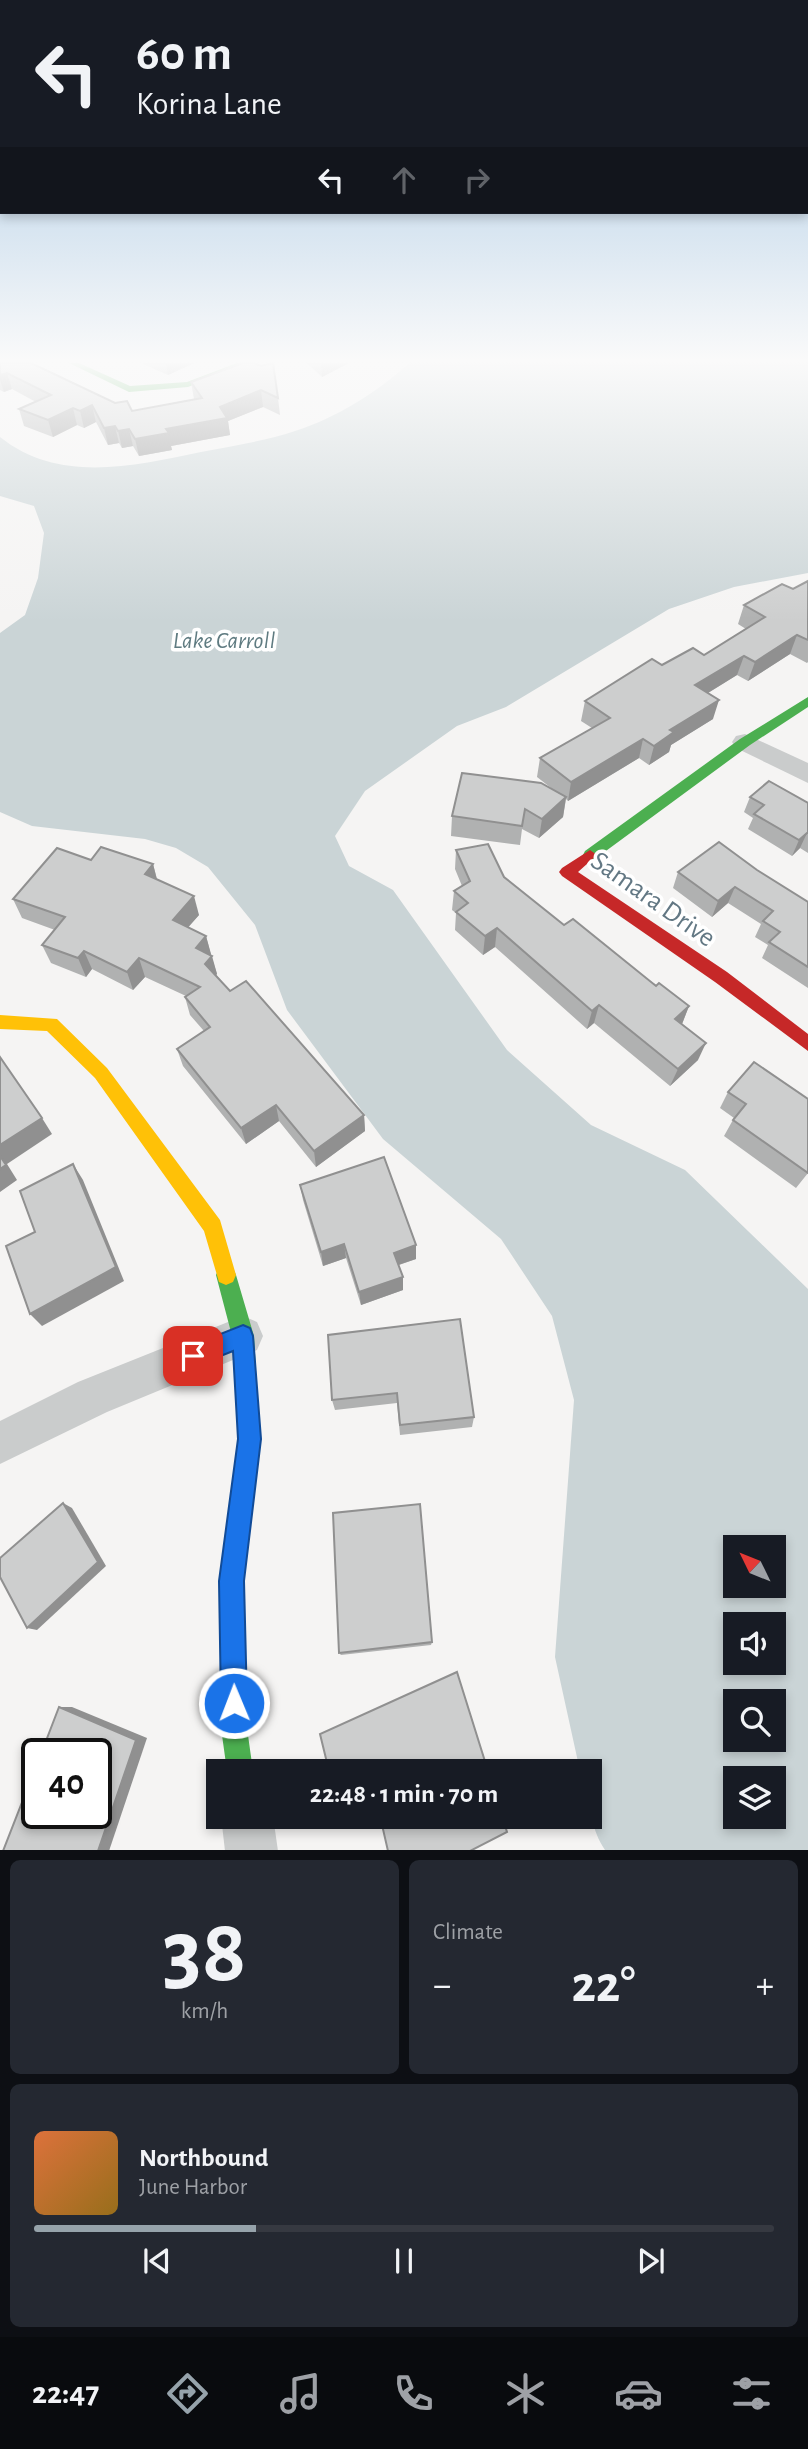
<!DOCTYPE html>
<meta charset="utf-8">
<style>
:root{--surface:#171b24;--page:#242831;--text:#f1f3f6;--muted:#9ea1a6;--line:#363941;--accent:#96a3ab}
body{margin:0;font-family:"Alegreya Sans",sans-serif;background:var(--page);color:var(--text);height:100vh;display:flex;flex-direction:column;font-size:26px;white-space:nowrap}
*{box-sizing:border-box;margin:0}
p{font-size:23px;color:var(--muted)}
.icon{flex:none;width:38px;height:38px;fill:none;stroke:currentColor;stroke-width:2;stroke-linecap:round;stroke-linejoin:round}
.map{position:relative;height:1850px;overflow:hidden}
.drawer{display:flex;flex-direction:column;gap:10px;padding:10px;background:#0d0f14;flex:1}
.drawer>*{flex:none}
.guide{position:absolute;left:0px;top:0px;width:808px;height:214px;box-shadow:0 4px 10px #0003;background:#171b24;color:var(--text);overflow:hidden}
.needle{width:46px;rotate:313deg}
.controls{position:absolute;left:723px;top:1535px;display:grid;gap:14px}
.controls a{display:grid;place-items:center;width:63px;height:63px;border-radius:0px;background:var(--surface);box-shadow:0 4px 10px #0003;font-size:35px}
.speed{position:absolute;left:21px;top:1738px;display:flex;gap:14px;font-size:35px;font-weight:700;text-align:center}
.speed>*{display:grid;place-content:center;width:91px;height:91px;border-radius:50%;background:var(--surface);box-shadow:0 4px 10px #0003;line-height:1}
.speed .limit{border:4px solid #111;border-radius:10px;background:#fff;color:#111}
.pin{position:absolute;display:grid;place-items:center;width:60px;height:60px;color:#fff;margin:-30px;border-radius:14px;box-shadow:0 4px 10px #0006}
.me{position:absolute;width:77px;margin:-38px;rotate:359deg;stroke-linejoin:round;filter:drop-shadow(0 0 5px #0008)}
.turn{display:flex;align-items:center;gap:24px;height:147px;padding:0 21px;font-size:32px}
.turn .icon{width:91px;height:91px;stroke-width:2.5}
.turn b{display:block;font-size:49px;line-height:60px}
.lanes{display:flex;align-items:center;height:66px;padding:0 21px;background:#0003;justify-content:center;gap:35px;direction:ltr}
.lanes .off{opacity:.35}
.big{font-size:52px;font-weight:600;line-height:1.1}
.drawer .widget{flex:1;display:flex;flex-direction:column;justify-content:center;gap:10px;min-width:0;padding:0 24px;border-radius:10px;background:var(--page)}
.drawer .dial{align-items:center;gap:0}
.dial b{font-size:91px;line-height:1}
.song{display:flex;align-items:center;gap:21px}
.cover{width:84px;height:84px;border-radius:10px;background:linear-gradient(135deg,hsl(20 70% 55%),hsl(40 70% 35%))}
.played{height:7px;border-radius:4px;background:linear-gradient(90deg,var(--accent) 30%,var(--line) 30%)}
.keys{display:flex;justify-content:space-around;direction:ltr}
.heat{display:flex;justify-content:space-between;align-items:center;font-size:38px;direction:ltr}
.drawer .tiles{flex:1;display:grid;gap:10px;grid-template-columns:1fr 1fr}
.widget:last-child{grid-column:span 2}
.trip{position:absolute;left:206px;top:1759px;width:396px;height:70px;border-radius:0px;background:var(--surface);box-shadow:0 4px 10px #0003;font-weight:600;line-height:70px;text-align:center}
.dock{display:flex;height:112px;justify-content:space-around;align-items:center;background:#090b0e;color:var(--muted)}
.dock .icon{width:49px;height:49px}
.dock .active{color:var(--accent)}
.dock b{font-size:32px;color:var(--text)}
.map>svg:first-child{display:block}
</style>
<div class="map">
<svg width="808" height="1851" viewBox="0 0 808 1851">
<rect width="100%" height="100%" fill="#f5f4f3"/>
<path fill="#cad4d6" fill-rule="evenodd" d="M409,363H808V573L734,587L669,609L506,707L457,726L365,791L335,836L349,866L393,890L507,1050L591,1125L685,1170L808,1289V1850H605C588,1824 590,1801 590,1771H580L555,1657L574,1400L552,1316L501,1239L383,1139L287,1010L255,925L208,867L176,848L145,839L32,826L0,812V633L25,615L38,578L44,533L34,506L0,496V437C59,484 133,466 201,452C232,446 265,441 295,431C336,418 378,392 409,363ZM735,1547H774V1586H735ZM735,1624H774V1662H735ZM735,1701H774V1740H735ZM735,1778H774V1816H735Z"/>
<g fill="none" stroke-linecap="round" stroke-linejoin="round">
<g fill="#cacccc" fill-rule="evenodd">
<path d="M745,734L808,763V783L736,748L732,742L736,736Z"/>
<path d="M243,1316L257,1322L263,1336L257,1350L107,1412L0,1464V1421L78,1382Z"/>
<path d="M221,1816H273L278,1851H225Z"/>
</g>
<g fill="#4caf50" fill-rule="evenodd">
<path d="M69,363H79L130,386L187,382L237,363H248L188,387L129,392Z"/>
<path d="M808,697V707L750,745L595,859H585L583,855L585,851L740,739Z"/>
<path d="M226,1265L233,1268L236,1275L254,1336L260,1439L243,1581L247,1728L253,1771H227L221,1728L219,1581L238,1439L232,1336L216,1275L219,1268Z"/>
</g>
<path fill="#ffc107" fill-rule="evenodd" d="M0,1015L57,1019L107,1068L220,1220L236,1275L233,1282L226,1285L219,1282L204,1231L95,1078L47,1031L0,1029Z"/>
<path fill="#c62828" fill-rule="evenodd" d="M590,850L597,855L578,872L727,972L808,1034V1051L715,982L562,876L559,872L562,868Z"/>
</g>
<g fill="#b0b1b1">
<path d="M0,363L115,403L132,411L194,399L191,382L243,363L278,398L280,415L263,407L228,421L230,435L171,446L172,450L139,456L133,446L122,448L119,443L108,445L96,422L84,428L77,425L53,437L24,426L19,409L36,402L12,389L4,392L0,390Z"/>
<path d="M143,363H194L168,375L143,364Z"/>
<path d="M307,363H349L322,377Z"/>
<path d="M808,581V662L807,663L790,654L748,681L737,675L708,693L713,719L671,745L669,752L649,765L639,758L568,801L566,799L563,817L539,838L522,829L520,845L451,836L452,816L555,791L537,777L540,758L592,728L581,721L585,701L662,665L704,655L746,629L738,624L744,605L793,589Z"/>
<path d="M750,797L808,803V853L800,848L792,856L748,829L753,818L744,812Z"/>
<path d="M456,850L504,877L564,925L689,1006L682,1024L698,1060L670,1086L594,1023L587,1029L495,947L483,955L455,930L456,913L452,910L454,891L462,886L455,869Z"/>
<path d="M91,860L153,864L157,879L199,915L188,927L206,936L211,955L217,974L216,975L230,991L364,1115L365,1131L316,1167L279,1121L246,1144L183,1066L177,1049L204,1031L190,1015L185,997L186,996L145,977L133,990L92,969L86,977L51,963L42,945L55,930L22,918L13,899Z"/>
<path d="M757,870L808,902V988L762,958L768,945L755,937L761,924L728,903L712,917L673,888L678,872Z"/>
<path d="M728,1092L808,1099V1173L796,1188L724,1136L734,1118L720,1108Z"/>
<path d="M300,1185L416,1245V1259L399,1265L403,1290L361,1305L346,1258L323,1266L303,1200Z"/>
<path d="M328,1335L474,1417L472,1427L400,1435L397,1403L335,1410L332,1400Z"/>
<path d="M432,1642L431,1645L341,1655L339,1653Z"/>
</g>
<g fill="#909090">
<path d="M166,363H194L168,375Z"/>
<path d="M321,363H349L322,377Z"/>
<path d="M7,373L12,389L4,392L0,380V375Z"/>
<path d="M261,390L263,407L228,421L230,435L171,446L172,450L139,456L135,439L166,429Z"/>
<path d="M92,405L96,422L84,428L80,411Z"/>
<path d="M73,408L77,425L53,437L48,420Z"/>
<path d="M115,426L119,443L108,445L104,428Z"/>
<path d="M129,429L133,446L122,448L118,431Z"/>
<path d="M797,635L790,654L748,681L755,662Z"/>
<path d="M744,656L737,675L690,704L695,685Z"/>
<path d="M719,700L713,719L671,745L669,752L649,765L654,746L670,730Z"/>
<path d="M643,739L639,758L568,801L571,782Z"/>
<path d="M566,797L563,817L539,838L542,819Z"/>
<path d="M807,833L800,848L792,856L799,840Z"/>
<path d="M153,864L158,884L145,874Z"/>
<path d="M735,887L728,903L712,917L718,901Z"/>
<path d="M194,896L199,915L178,939L173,920Z"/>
<path d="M497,928L495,947L483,955L485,936Z"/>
<path d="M206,936L211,954L201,967L196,948Z"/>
<path d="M84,951L92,969L86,977L78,958Z"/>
<path d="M212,956L217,974L210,982L205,964Z"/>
<path d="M139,958L145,977L133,990L127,972Z"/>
<path d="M599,1005L594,1023L587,1029L592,1011Z"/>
<path d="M689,1006L682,1024L675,1019Z"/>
<path d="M706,1043L698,1060L670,1086L678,1069Z"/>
<path d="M276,1105L279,1121L246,1144L241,1128Z"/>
<path d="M364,1115L365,1131L316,1167L314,1151Z"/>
<path d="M42,1118L52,1134L7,1164L17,1180L0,1192V1145Z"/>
<path d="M73,1164L83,1180L124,1281L42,1326L30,1314Z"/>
<path d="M344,1244L346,1258L323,1266L321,1252Z"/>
<path d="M416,1245V1259L395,1266L394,1253Z"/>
<path d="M403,1277V1290L361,1305L359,1292Z"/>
<path d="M63,1503L72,1508L106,1566L37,1630L27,1628Z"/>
<path d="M59,1707H72L147,1738L109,1851H98Z"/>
</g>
<g fill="#cdcece" stroke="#909090" stroke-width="2">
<path d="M0,363H31L115,403L127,401L132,411L202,398L191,382L243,363H254L261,366L273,363L278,398L261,390L220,407L227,418L166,429L169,433L135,439L129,429L118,431L115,426L104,428L92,405L80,411L73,408L48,420L19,409L51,395L7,373L0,375Z"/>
<path d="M808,581V640L797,635L755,662L744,656L695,685L719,700L670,730L674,732L654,746L643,739L571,782L540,758L610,718L585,701L652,659L662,665L693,648L704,655L765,617L744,605L782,584L793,589Z"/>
<path d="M462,773L541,783L566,797L542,819L525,809L522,826L452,816Z"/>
<path d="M769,781L808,803V833H807L799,840L754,814L764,805L750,797Z"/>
<path d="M719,842L757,870L808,902V967L769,942L780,932L763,921L773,911L735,887L718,901L678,872Z"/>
<path d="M488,844L504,877L564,925L573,919L656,986L659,983L689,1006L675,1019L706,1043L678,1069L599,1005L592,1011L497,928L485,936L456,912L468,903L454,891L470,881L456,850Z"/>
<path d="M101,847L153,864L145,874L194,896L173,920L206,936L196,948L212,956L205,964L230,991L246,981L364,1115L314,1151L276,1105L241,1128L177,1049L210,1027L185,997L200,987L139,958L127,972L84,951L78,958L42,945L65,917L13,899L57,848L91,860Z"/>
<path d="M0,1057L42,1118L0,1145Z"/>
<path d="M754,1062L808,1099V1173L733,1120L746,1104L728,1092Z"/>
<path d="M0,1156L6,1165L0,1169Z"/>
<path d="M384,1157L416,1245L394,1253L403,1277L359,1292L344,1244L321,1252L300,1185Z"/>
<path d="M73,1164L116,1267L30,1314L6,1246L35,1232L20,1191Z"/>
<path d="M460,1319L474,1417L400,1425L397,1393L332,1400L328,1335Z"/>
<path d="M63,1503L98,1562L27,1628L0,1577V1558Z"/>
<path d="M420,1504L432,1642L339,1653L333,1513Z"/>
<path d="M457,1672L488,1771H329L320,1734Z"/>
<path d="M59,1707L136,1740L98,1851H3L37,1764V1813H96V1754H41Z"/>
<path d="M380,1816H502L507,1832L470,1851H388Z"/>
</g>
<linearGradient id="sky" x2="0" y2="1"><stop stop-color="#9cc1e1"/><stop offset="0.58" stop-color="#fafafa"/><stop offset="1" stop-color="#fafafa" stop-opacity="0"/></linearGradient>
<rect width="808" height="622" fill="url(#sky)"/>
<path fill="#1a73e8" stroke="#114b97" stroke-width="2" d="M243,1325L250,1328L253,1336L261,1439L244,1581L247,1703L243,1713L234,1717L225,1713L221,1703L219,1581L238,1439L233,1351L193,1367L185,1364L182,1356L185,1348Z"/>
<g text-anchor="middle" stroke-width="7" stroke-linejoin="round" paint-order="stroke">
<g font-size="24" font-style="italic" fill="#5f7b81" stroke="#fff">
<text x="224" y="648">Lake Carroll</text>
</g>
<g font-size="28" fill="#637884" stroke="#fff">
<text transform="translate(654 898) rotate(35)" y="10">Samara Drive</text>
</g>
</g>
</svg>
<div class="controls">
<a><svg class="needle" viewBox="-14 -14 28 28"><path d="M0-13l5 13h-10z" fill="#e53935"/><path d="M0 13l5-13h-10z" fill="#9ea1a6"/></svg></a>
<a><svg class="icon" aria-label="sound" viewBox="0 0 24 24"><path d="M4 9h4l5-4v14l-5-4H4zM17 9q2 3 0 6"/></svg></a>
<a><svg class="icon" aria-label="search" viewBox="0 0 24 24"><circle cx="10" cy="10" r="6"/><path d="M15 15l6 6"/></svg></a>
<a><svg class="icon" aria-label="layers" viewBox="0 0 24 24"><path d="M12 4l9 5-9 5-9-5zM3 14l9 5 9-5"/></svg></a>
</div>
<div class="speed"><div class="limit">40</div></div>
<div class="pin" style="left:193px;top:1356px;background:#d93025"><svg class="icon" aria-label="arrive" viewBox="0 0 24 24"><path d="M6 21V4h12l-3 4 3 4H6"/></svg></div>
<svg class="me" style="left:234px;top:1703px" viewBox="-20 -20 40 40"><circle r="17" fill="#1a73e8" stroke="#fff" stroke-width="3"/><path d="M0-11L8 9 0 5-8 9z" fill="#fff"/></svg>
<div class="trip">22:48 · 1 min · 70 m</div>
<div class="guide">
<div class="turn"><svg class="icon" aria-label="left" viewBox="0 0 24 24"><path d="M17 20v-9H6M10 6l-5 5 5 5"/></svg><div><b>60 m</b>Korina Lane</div></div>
<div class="lanes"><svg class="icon" aria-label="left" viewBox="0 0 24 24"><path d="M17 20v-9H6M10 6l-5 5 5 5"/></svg><svg class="icon off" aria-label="ahead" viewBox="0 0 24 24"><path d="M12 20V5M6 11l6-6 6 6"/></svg><svg class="icon off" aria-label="right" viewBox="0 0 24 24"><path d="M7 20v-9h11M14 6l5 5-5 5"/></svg></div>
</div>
</div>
<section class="drawer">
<div class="tiles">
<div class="widget dial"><b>38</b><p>km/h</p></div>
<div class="widget"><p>Climate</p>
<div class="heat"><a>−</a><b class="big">22°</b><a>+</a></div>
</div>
<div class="widget">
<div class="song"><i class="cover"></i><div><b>Northbound</b><p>June Harbor</p></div></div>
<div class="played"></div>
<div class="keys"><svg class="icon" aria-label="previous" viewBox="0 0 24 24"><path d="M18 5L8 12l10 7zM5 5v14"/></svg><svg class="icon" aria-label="pause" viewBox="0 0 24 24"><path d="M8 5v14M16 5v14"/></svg><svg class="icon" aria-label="next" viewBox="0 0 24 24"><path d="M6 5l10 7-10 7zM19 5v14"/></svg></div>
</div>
</div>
</section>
<nav class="dock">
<b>22:47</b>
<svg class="icon active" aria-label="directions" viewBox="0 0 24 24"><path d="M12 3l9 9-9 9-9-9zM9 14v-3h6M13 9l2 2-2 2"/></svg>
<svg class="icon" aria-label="music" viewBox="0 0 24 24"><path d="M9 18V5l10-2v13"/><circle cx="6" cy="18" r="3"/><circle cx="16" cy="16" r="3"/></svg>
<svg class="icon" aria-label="phone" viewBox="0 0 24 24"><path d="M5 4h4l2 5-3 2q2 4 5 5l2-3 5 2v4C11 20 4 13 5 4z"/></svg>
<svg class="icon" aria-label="climate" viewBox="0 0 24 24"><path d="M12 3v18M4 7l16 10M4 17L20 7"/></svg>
<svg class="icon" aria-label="car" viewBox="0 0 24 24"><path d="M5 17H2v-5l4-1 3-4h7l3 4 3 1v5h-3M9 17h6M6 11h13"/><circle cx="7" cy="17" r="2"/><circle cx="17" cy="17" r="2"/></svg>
<svg class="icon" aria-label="filters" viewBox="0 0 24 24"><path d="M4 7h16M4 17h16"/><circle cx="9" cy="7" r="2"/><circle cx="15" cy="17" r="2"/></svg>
</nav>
